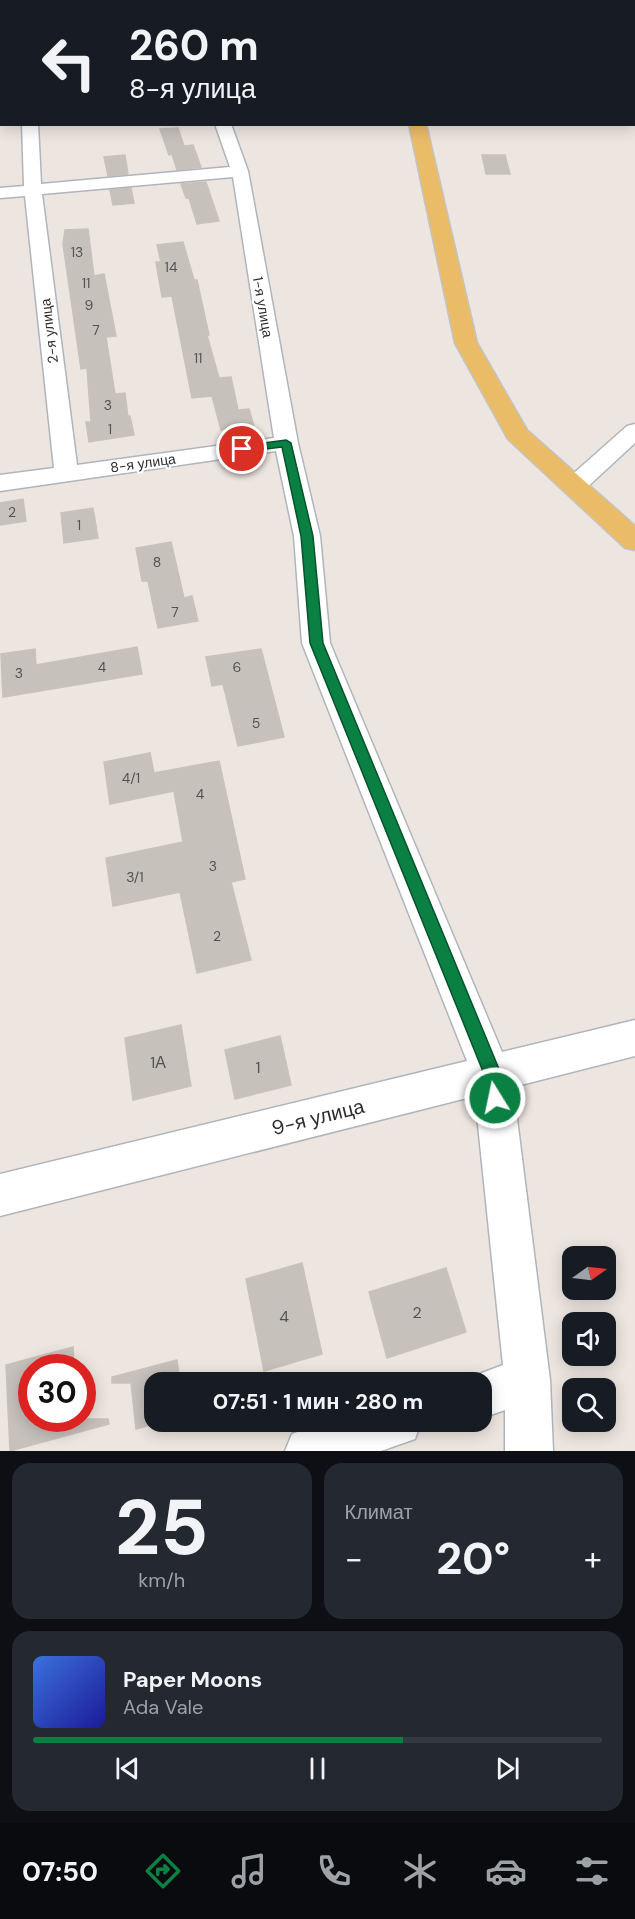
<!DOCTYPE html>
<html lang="ru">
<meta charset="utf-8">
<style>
:root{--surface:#171b24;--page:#242831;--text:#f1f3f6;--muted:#9ea1a6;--line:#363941;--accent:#0b8043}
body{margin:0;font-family:"DM Sans",sans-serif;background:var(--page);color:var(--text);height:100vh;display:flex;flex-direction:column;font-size:22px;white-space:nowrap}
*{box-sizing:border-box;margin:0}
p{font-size:20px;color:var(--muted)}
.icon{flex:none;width:33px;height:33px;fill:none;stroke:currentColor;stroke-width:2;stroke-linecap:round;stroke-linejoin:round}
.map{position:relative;height:1451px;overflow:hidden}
.panel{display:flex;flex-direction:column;gap:12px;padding:12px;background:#0d0f14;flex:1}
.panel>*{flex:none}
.banner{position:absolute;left:0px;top:0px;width:636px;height:126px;box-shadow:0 3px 15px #0003;background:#171b24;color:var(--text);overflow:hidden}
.needle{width:39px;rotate:76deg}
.controls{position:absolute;left:562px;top:1246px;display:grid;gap:12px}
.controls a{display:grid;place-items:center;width:54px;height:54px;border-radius:12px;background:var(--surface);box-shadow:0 3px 15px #0003;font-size:30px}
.speed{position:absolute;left:18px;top:1354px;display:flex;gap:12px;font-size:30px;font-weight:700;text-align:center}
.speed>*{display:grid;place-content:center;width:78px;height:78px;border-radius:50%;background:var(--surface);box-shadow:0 3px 15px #0003;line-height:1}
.speed .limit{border:9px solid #d22;background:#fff;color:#111}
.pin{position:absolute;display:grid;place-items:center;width:51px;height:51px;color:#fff;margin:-26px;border:3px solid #fff;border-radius:50%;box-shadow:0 2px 6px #0007}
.me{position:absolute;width:66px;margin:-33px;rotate:350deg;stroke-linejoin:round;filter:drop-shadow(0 0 4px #0008)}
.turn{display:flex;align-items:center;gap:21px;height:126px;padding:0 30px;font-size:27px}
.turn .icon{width:78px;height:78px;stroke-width:2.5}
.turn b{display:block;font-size:42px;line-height:51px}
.big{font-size:45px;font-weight:700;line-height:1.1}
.panel .widget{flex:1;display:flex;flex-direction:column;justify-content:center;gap:9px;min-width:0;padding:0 21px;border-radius:18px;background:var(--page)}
.panel .dial{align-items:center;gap:0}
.dial b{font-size:78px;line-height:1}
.song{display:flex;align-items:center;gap:18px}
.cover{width:72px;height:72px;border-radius:9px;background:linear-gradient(135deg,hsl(220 70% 55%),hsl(240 70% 35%))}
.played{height:6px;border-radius:3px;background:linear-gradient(90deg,var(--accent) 65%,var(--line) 65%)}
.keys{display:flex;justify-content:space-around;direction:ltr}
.heat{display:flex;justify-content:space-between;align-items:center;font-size:33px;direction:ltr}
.panel .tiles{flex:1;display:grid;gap:12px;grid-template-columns:1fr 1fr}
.widget:last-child{grid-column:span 2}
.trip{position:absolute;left:144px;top:1372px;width:348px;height:60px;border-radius:18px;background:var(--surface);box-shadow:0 3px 15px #0003;font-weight:700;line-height:60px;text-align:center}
.menu{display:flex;height:96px;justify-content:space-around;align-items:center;background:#090b0e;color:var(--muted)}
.menu .icon{width:42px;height:42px}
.menu .selected{color:var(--accent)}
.menu b{font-size:27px;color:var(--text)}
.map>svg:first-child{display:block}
</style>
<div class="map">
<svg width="635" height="1451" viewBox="0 0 635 1451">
<rect width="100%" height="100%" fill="#ede6e0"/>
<g fill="#c6c1bb" stroke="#c9c2b9" stroke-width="1.5">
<path d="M178,128L184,146L193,145L201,167L177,170L172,154L169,155L160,129Z"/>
<path d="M125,155L128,174L108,176L104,157Z"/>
<path d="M482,155H505L510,174H486Z"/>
<path d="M206,182L219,221L197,224L189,198H186L181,184Z"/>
<path d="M131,188L134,203L113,205L110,190Z"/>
<path d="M88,229L94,276L104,274L116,336L106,337L115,394L125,393L128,417L130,416L134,435L89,442L86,422H91L87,368L81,369L63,244L65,230Z"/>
<path d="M183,242L194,280H197L209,335H207L219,378L231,377L238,410L249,409L254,426L221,430L212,396L192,398L172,296L162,297L156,262H161L157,245Z"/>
<path d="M23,499L26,521L0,525V503Z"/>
<path d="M93,508L98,538L64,543L61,513Z"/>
<path d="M171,542L184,598L192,596L198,621L158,628L148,581H142L136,548Z"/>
<path d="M137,647L142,674L3,697L1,654L35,649L36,665Z"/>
<path d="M261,649L284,737L238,746L223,684L212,686L206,657Z"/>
<path d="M150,753L154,773L219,761L245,879L231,882L251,960L197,973L180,892L113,906L106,858L183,842L174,791L110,804L104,762Z"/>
<path d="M181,1025L191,1086L133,1100L125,1038Z"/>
<path d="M280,1036L291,1085L235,1099L225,1050Z"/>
<path d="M302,1263L322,1354L264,1371L246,1279Z"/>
<path d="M446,1268L466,1332L387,1358L369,1292Z"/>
<path d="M73,1347L74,1368H32V1419H108L109,1424L10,1451L6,1365Z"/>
<path d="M177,1360L180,1383H154V1424L136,1429L131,1383H112V1377Z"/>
</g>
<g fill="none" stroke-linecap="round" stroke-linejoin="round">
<g stroke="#b0b4bc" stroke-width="3">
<g id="minor">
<rect x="191" y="0" width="12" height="2"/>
<rect x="0" y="21" width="2" height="8"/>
<path d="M22,124H38L41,184L230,167L215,124H231L248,171L298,443L320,536L330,643L502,1052L635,1020V1056L513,1087L550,1380L553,1451H505V1410L482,1418V1383H464L466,1379L503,1365L475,1096L0,1216V1174L467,1061L302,643L294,536L276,451L0,491V475L54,468L25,196L0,198V188L24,186ZM233,177L274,438L77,465L42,194Z"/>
<path d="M635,424V443L583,491L574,494L565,491L562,486L565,481L627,426Z"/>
<path d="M325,1422H421L415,1439L381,1451H285L292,1434Z"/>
</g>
</g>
<g stroke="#c4c4c4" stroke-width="3">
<g id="major">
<rect x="385" y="0" width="14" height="2"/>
<path d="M409,124H426L477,343L527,430L635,526V550L625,548L508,439L455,343Z"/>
</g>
</g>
<use href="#minor" fill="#fff" fill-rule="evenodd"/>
<use href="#major" fill="#ebbc68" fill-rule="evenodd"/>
</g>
<path fill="#0b8043" stroke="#07532c" stroke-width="1.5" d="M286,440L291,443L313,536L323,643L501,1074L504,1098L501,1104L495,1107L489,1104L484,1074L310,643L301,536L282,447L242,452L237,449L242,446Z"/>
<g text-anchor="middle" stroke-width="4.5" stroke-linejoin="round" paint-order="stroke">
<g font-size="14" fill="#535250">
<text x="77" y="257">13</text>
<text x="171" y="272">14</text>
<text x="86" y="288">11</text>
<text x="89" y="310">9</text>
<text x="96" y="335">7</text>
<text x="198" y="363">11</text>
<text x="108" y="410">3</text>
<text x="110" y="434">1</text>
<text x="12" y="517">2</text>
<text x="79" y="530">1</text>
<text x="157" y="567">8</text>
<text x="175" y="617">7</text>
<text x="102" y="672">4</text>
<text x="237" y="672">6</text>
<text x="19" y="678">3</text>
<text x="256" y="728">5</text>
<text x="131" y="783">4/1</text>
<text x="200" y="799">4</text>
<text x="213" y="871">3</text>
<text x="135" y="882">3/1</text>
<text x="217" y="941">2</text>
</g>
<g font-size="14" fill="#2d2d2d" stroke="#fff">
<text transform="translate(263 307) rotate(80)" y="5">1-я улица</text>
<text transform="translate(49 331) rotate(-97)" y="5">2-я улица</text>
<text transform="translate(143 463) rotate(-8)" y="5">8-я улица</text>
</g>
<g font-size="16" fill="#535250">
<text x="158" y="1068">1А</text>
<text x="258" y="1073">1</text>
<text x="417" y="1318">2</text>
<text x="284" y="1322">4</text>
</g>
<g font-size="20" fill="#2d2d2d" stroke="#fff">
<text transform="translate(318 1117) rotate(-14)" y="7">9-я улица</text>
</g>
</g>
</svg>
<div class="controls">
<a><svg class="needle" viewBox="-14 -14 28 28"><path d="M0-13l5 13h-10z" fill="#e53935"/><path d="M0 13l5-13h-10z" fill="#9ea1a6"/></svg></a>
<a><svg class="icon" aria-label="sound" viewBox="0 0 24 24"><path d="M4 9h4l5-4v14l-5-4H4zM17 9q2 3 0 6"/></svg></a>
<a><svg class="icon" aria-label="search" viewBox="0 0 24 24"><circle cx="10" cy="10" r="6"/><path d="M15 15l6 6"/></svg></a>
</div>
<div class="speed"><div class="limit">30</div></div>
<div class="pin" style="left:242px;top:449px;background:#d93025"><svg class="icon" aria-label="arrive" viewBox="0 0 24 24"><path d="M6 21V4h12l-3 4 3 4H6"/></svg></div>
<svg class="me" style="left:495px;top:1098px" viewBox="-20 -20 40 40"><circle r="17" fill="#0b8043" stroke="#fff" stroke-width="3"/><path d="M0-11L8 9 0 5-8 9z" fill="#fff"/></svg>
<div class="trip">07:51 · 1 мин · 280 m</div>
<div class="banner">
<div class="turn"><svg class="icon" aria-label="left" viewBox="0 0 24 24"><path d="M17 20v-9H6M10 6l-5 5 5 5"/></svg><div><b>260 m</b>8-я улица</div></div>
</div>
</div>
<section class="panel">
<div class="tiles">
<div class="widget dial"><b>25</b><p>km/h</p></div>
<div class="widget"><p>Климат</p>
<div class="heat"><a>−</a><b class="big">20°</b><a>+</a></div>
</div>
<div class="widget">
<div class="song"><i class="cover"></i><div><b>Paper Moons</b><p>Ada Vale</p></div></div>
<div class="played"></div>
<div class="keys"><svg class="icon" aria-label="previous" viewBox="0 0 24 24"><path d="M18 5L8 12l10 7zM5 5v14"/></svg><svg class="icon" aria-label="pause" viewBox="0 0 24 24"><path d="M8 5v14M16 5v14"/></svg><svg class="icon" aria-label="next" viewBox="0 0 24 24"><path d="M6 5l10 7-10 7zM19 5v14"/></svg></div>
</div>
</div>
</section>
<nav class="menu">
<b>07:50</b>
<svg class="icon selected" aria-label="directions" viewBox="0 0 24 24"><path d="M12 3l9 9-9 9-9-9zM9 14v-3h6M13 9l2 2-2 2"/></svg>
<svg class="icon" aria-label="music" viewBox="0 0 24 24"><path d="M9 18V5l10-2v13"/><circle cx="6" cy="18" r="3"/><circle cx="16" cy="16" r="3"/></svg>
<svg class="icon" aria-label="phone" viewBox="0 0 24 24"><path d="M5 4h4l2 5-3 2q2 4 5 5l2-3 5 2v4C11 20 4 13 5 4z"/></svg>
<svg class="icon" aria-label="climate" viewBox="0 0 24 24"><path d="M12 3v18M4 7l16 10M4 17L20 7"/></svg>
<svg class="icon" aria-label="car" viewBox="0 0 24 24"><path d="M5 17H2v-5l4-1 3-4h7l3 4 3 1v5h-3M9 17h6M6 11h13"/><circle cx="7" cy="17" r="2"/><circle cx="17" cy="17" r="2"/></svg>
<svg class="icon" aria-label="filters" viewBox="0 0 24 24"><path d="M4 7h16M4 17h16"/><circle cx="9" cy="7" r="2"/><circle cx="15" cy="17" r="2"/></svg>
</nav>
